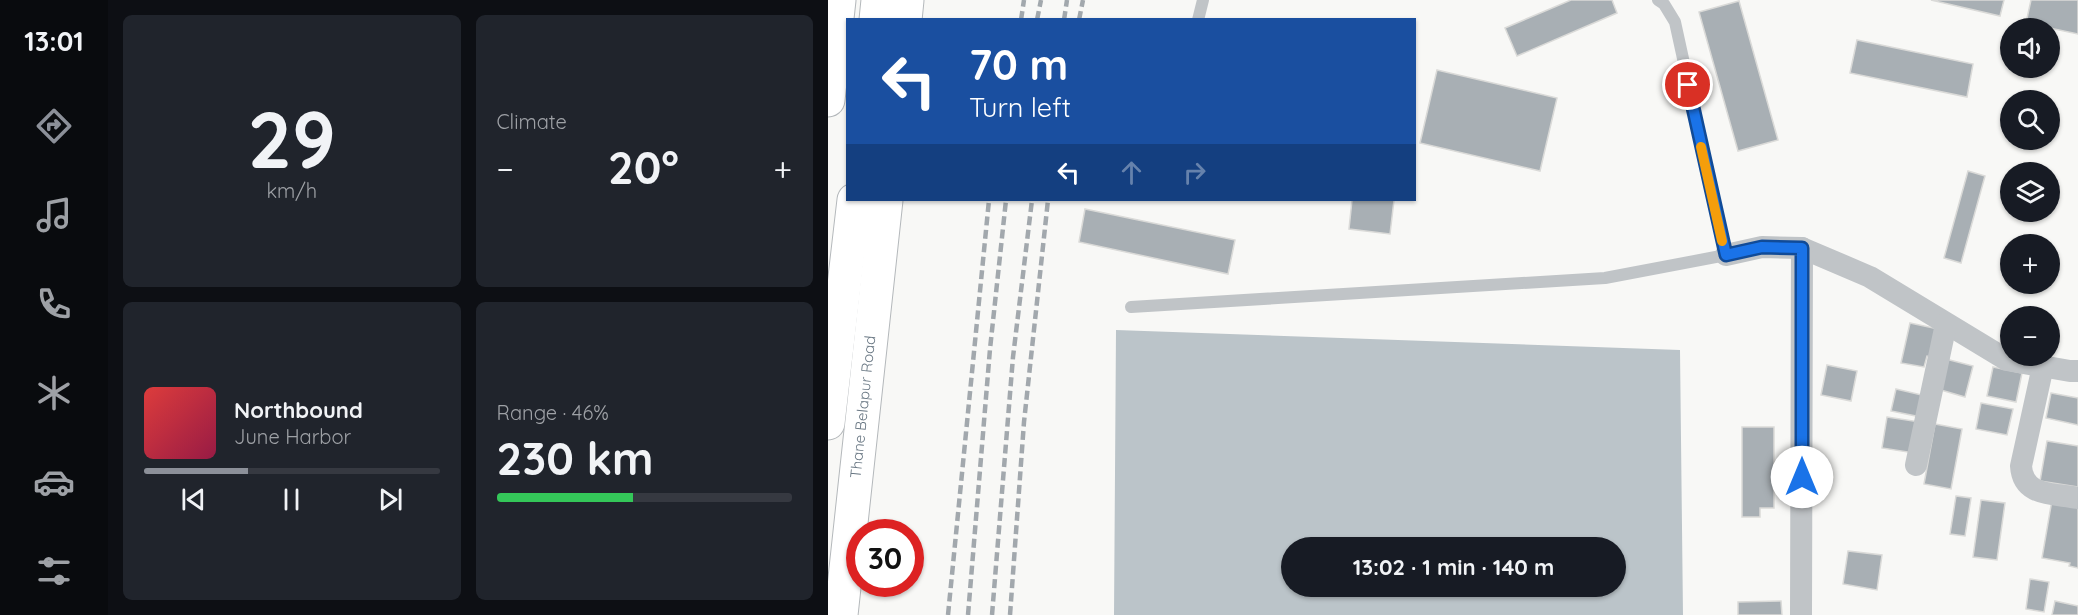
<!DOCTYPE html>
<meta charset="utf-8">
<style>
:root{--surface:#171b24;--page:#20242c;--text:#f1f3f6;--muted:#9ea1a6;--line:#363941;--accent:#8c9099}
body{margin:0;font-family:Quicksand,sans-serif;background:var(--page);color:var(--text);height:100vh;display:flex;flex-direction:column;font-size:22px;white-space:nowrap}
*{box-sizing:border-box;margin:0}
p{font-size:20px;color:var(--muted)}
.icon{flex:none;width:33px;height:33px;fill:none;stroke:currentColor;stroke-width:2;stroke-linecap:round;stroke-linejoin:round}
.map{position:relative;flex:1;overflow:hidden}
.side{display:flex;flex-direction:column;gap:15px;padding:15px;background:#0d0f14;width:720px}
.side>*{flex:none}
.hud{position:absolute;left:18px;top:18px;width:570px;height:183px;border-radius:0px;box-shadow:0 2px 4px #0004;background:#1a4fa0;color:#fff;overflow:hidden}
.controls{position:absolute;left:1172px;top:18px;display:grid;gap:12px}
.controls a{display:grid;place-items:center;width:60px;height:60px;border-radius:50%;background:var(--surface);box-shadow:0 2px 4px #0004;font-size:30px}
.speed{position:absolute;left:18px;top:519px;display:flex;gap:12px;font-size:30px;font-weight:700;text-align:center}
.speed>*{display:grid;place-content:center;width:78px;height:78px;border-radius:50%;background:var(--surface);box-shadow:0 2px 4px #0004;line-height:1}
.speed .limit{border:9px solid #d22;background:#fff;color:#111}
.pin{position:absolute;display:grid;place-items:center;width:51px;height:51px;color:#fff;margin:-26px;border:3px solid #fff;border-radius:50%;box-shadow:0 2px 6px #0007}
.me{position:absolute;width:66px;margin:-33px;rotate:0deg;stroke-linejoin:round;filter:drop-shadow(0 0 4px #0008)}
.turn{display:flex;align-items:center;gap:21px;height:126px;padding:0 24px;font-size:27px}
.turn .icon{width:78px;height:78px;stroke-width:2.5}
.turn b{display:block;font-size:42px;line-height:51px}
.lanes{display:flex;align-items:center;height:57px;padding:0 24px;background:#0003;justify-content:center;gap:30px;direction:ltr}
.lanes .off{opacity:.35}
.big{font-size:45px;font-weight:800;line-height:1.1}
.side .tile{flex:1;display:flex;flex-direction:column;justify-content:center;gap:9px;min-width:0;padding:0 21px;border-radius:9px;background:var(--page)}
.side .dial{align-items:center;gap:0}
.dial b{font-size:78px;line-height:1}
.song{display:flex;align-items:center;gap:18px}
.cover{width:72px;height:72px;border-radius:9px;background:linear-gradient(135deg,hsl(0 70% 55%),hsl(340 70% 35%))}
.played{height:6px;border-radius:3px;background:linear-gradient(90deg,var(--accent) 35%,var(--line) 35%)}
.keys{display:flex;justify-content:space-around;direction:ltr}
.heat{display:flex;justify-content:space-between;align-items:center;font-size:33px;direction:ltr}
.charge{height:9px;border-radius:4px;background:linear-gradient(90deg,#34c759 46%,var(--line) 0)}
.side .tiles{flex:1;display:grid;gap:15px;grid-template-columns:repeat(2,1fr)}
.trip{position:absolute;left:453px;top:537px;width:345px;height:60px;border-radius:30px;background:var(--surface);box-shadow:0 2px 4px #0004;font-weight:800;line-height:60px;text-align:center}
main{display:flex;flex:1;min-height:0}
.menu{display:flex;flex-direction:column;width:108px;justify-content:space-around;align-items:center;background:#090b0e;color:var(--muted)}
.menu .icon{width:42px;height:42px}
.menu .current{color:var(--accent)}
.menu b{font-size:27px;color:var(--text)}
.map>svg:first-child{display:block}
</style>
<main>
<nav class="menu">
<b>13:01</b>
<svg class="icon current" aria-label="directions" viewBox="0 0 24 24"><path d="M12 3l9 9-9 9-9-9zM9 14v-3h6M13 9l2 2-2 2"/></svg>
<svg class="icon" aria-label="music" viewBox="0 0 24 24"><path d="M9 18V5l10-2v13"/><circle cx="6" cy="18" r="3"/><circle cx="16" cy="16" r="3"/></svg>
<svg class="icon" aria-label="phone" viewBox="0 0 24 24"><path d="M5 4h4l2 5-3 2q2 4 5 5l2-3 5 2v4C11 20 4 13 5 4z"/></svg>
<svg class="icon" aria-label="climate" viewBox="0 0 24 24"><path d="M12 3v18M4 7l16 10M4 17L20 7"/></svg>
<svg class="icon" aria-label="car" viewBox="0 0 24 24"><path d="M5 17H2v-5l4-1 3-4h7l3 4 3 1v5h-3M9 17h6M6 11h13"/><circle cx="7" cy="17" r="2"/><circle cx="17" cy="17" r="2"/></svg>
<svg class="icon" aria-label="filters" viewBox="0 0 24 24"><path d="M4 7h16M4 17h16"/><circle cx="9" cy="7" r="2"/><circle cx="15" cy="17" r="2"/></svg>
</nav>
<section class="side">
<div class="tiles">
<div class="tile dial"><b>29</b><p>km/h</p></div>
<div class="tile"><p>Climate</p>
<div class="heat"><a>−</a><b class="big">20°</b><a>+</a></div>
</div>
<div class="tile">
<div class="song"><i class="cover"></i><div><b>Northbound</b><p>June Harbor</p></div></div>
<div class="played"></div>
<div class="keys"><svg class="icon" aria-label="previous" viewBox="0 0 24 24"><path d="M18 5L8 12l10 7zM5 5v14"/></svg><svg class="icon" aria-label="pause" viewBox="0 0 24 24"><path d="M8 5v14M16 5v14"/></svg><svg class="icon" aria-label="next" viewBox="0 0 24 24"><path d="M6 5l10 7-10 7zM19 5v14"/></svg></div>
</div>
<div class="tile"><p>Range · 46%</p><b class="big">230 km</b><div class="charge"></div></div>
</div>
</section>
<div class="map">
<svg width="1250" height="615" viewBox="0 0 1250 615">
<rect width="100%" height="100%" fill="#f8f8f6"/>
<path fill="#bbc4c9" fill-rule="evenodd" d="M288,330L852,350L855,615H286ZM464,548H788V586H464Z"/>
<g fill="#a8afb4" stroke="#dadad8" stroke-width="1.5">
<path d="M743,0H784L789,13L689,56L677,28Z"/>
<path d="M1103,0H1176L1172,16Z"/>
<path d="M1203,0H1250V34L1198,23Z"/>
<path d="M911,1L950,140L910,151L871,12Z"/>
<path d="M1029,40L1145,64L1139,97L1022,73Z"/>
<path d="M609,70L729,98L712,171L592,143Z"/>
<path d="M1140,171L1157,176L1133,263L1116,258Z"/>
<path d="M524,200H566L562,234L521,229Z"/>
<path d="M257,209L407,240L400,274L251,242Z"/>
<path d="M1082,323L1115,330L1109,358L1099,356L1096,367L1073,363Z"/>
<path d="M1114,358L1145,366L1137,397L1106,388Z"/>
<path d="M999,365L1029,371L1023,401L993,395Z"/>
<path d="M1165,367L1194,373L1188,402L1159,396Z"/>
<path d="M1068,389L1098,396L1093,417L1063,411Z"/>
<path d="M1223,393L1250,398V425L1218,418Z"/>
<path d="M1153,403L1185,409L1179,435L1148,429Z"/>
<path d="M1059,417L1092,422L1086,453L1054,448Z"/>
<path d="M1107,424L1134,429L1123,489L1096,484Z"/>
<path d="M914,427H946V508H932V517H914Z"/>
<path d="M1219,441L1250,446V487L1212,481Z"/>
<path d="M1128,496L1143,498L1137,536L1122,534Z"/>
<path d="M1153,500L1177,503L1169,560L1145,557Z"/>
<path d="M1224,500L1250,505V568L1241,566L1242,563L1214,558Z"/>
<path d="M1020,551L1054,555L1049,590L1015,584Z"/>
<path d="M1202,579L1221,582L1216,612L1198,609Z"/>
<path d="M953,601L954,615H910V602Z"/>
<path d="M1227,601L1250,606V615H1224Z"/>
</g>
<g fill="none" stroke-linecap="round" stroke-linejoin="round">
<g stroke="#b4b8bb" stroke-width="35">
<g id="primary">
<path d="M48,20L50,0"/>
<path d="M77,20L79,0"/>
<path d="M0,100L11,0"/>
<path d="M0,423L26,200"/>
<path d="M13,615L58,200"/>
</g>
</g>
<g stroke="#c0c4c7" stroke-width="12">
<path d="M370,20L375,0"/>
<path d="M303,307L777,278L898,255L847,22L836,4L830,0"/>
</g>
<g stroke="#c0c4c7" stroke-width="22">
<path d="M898,255L934,247L974,248L1042,277L1179,360L1242,371H1250"/>
<path d="M1215,366L1193,466C1195,497 1225,493 1250,498"/>
<path d="M1088,465L1118,324"/>
<path d="M973,615L974,248"/>
</g>
<use href="#primary" stroke="#fff" stroke-width="33"/>
<g stroke="#a2a8ad" stroke-width="4.5" stroke-dasharray="9 4.5" stroke-linecap="butt">
<path d="M193,20L196,0"/>
<path d="M209,20L213,0"/>
<path d="M236,20L239,0"/>
<path d="M251,20L255,0"/>
<path d="M120,615L161,200"/>
<path d="M140,615L162,349L178,200"/>
<path d="M164,615L185,357L204,200"/>
<path d="M182,615L196,422L220,200"/>
</g>
</g>
<g fill="none" stroke-linecap="round" stroke-linejoin="round">
<g stroke="#114b97" stroke-width="15">
<path id="route" d="M860,85L898,255L934,247L974,248V477"/>
</g>
<use href="#route" stroke="#1a73e8" stroke-width="10"/>
<path stroke="#f59e0b" stroke-width="10" d="M873,147L894,241"/>
</g>
<g text-anchor="middle" stroke-width="6" stroke-linejoin="round" paint-order="stroke">
<g font-size="15" fill="#6a7884" stroke="#fff">
<text transform="translate(35 407) rotate(-84)" y="5">Thane Belapur Road</text>
</g>
</g>
</svg>
<div class="controls">
<a><svg class="icon" aria-label="sound" viewBox="0 0 24 24"><path d="M4 9h4l5-4v14l-5-4H4zM17 9q2 3 0 6"/></svg></a>
<a><svg class="icon" aria-label="search" viewBox="0 0 24 24"><circle cx="10" cy="10" r="6"/><path d="M15 15l6 6"/></svg></a>
<a><svg class="icon" aria-label="layers" viewBox="0 0 24 24"><path d="M12 4l9 5-9 5-9-5zM3 14l9 5 9-5"/></svg></a>
<a>+</a>
<a>−</a>
</div>
<div class="speed"><div class="limit">30</div></div>
<div class="pin" style="left:860px;top:85px;background:#d93025"><svg class="icon" aria-label="arrive" viewBox="0 0 24 24"><path d="M6 21V4h12l-3 4 3 4H6"/></svg></div>
<svg class="me" style="left:974px;top:477px" viewBox="-20 -20 40 40"><circle r="19" fill="#fff"/><path d="M0-13L10 11 0 6-10 11z" fill="#1a73e8"/></svg>
<div class="trip">13:02 · 1 min · 140 m</div>
<div class="hud">
<div class="turn"><svg class="icon" aria-label="left" viewBox="0 0 24 24"><path d="M17 20v-9H6M10 6l-5 5 5 5"/></svg><div><b>70 m</b>Turn left</div></div>
<div class="lanes"><svg class="icon" aria-label="left" viewBox="0 0 24 24"><path d="M17 20v-9H6M10 6l-5 5 5 5"/></svg><svg class="icon off" aria-label="ahead" viewBox="0 0 24 24"><path d="M12 20V5M6 11l6-6 6 6"/></svg><svg class="icon off" aria-label="right" viewBox="0 0 24 24"><path d="M7 20v-9h11M14 6l5 5-5 5"/></svg></div>
</div>
</div>
</main>
